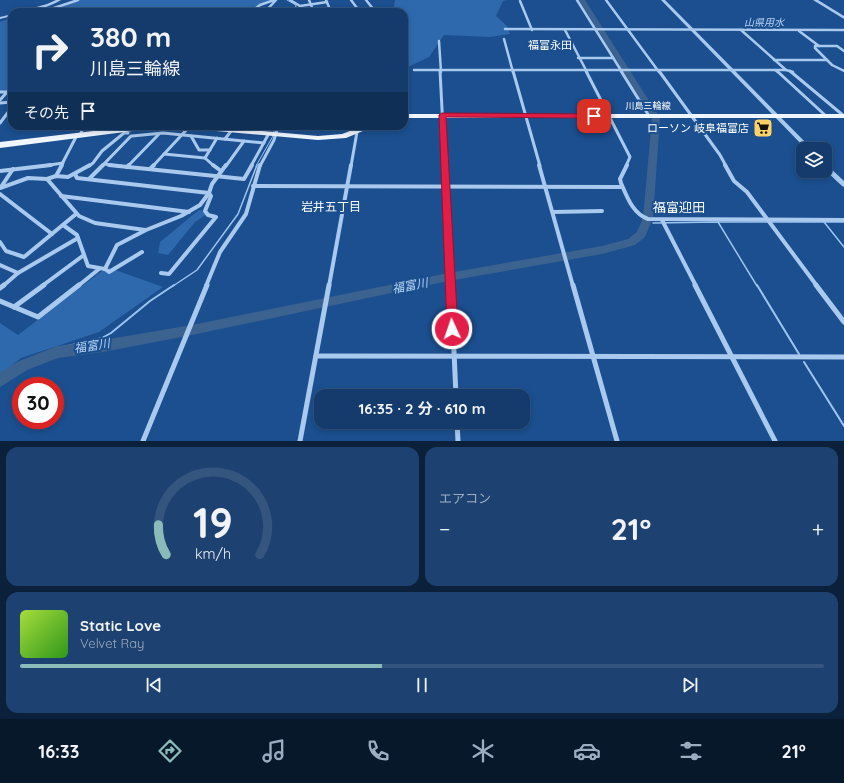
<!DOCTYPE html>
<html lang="ja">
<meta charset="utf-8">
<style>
:root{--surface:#143b6b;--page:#1d4271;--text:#f1f3f6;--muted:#9dadc1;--line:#33557e;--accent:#8bbbb9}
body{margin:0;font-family:Quicksand,"Noto Sans JP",sans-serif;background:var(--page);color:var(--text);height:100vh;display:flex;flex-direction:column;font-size:15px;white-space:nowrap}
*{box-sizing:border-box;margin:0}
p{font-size:13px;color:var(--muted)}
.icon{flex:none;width:22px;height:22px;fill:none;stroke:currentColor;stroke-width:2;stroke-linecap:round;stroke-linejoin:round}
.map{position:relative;height:441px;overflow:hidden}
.side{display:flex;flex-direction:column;gap:6px;padding:6px;background:#0b203b;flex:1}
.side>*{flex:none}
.banner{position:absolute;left:8px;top:8px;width:400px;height:122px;border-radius:12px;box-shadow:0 2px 6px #0003,0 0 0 1px var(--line);background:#143b6b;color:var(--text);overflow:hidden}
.fabs{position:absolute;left:796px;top:142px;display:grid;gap:8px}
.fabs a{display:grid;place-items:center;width:36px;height:36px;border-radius:8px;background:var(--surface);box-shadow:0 2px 6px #0003,0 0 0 1px var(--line);font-size:20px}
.speed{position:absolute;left:12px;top:377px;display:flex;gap:8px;font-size:20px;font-weight:700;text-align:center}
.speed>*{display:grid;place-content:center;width:52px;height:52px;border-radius:50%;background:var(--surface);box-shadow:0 2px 6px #0003,0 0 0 1px var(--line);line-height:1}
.speed .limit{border:6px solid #d22;background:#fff;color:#111}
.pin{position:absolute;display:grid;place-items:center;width:34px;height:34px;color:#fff;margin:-17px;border-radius:8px;box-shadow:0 2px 6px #0006}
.me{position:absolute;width:44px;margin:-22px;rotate:357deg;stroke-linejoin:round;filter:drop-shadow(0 0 3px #0008)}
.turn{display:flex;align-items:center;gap:14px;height:84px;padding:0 16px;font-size:18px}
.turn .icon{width:52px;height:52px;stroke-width:2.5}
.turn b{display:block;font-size:28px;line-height:34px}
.then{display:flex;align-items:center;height:38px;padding:0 16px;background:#0003;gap:8px;font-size:15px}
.big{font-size:30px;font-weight:700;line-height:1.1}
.side .tile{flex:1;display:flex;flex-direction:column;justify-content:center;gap:6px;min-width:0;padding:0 14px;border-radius:12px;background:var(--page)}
.side .dial{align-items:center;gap:0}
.dial svg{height:104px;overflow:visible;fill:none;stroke:var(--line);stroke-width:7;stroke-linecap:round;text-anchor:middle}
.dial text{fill:var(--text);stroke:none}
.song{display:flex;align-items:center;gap:12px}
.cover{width:48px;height:48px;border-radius:6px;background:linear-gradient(135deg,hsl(80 70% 55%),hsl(110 70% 35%))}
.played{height:4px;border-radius:2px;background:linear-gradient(90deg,var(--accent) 45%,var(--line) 45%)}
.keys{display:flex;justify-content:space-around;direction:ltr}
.heat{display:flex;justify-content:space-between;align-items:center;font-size:22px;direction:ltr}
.side .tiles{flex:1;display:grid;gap:6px;grid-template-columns:1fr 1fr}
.tile:last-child{grid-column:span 2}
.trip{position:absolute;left:314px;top:389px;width:216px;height:40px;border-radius:12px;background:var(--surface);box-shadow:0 2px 6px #0003,0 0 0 1px var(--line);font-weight:700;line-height:40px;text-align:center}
.dock{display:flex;height:64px;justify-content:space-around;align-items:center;background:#08182b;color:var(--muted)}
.dock .icon{width:28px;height:28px}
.dock .active{color:var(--accent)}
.dock b{font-size:18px;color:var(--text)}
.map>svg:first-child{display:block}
</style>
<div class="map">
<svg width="844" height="441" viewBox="0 0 844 441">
<rect width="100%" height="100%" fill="#1b4f8f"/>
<g fill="#2e69ad">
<path d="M79,0H270L250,12H27L41,9L52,10Z"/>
<path d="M395,0H507L503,1L496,16L507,26L510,34L490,37L444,35L429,57L406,68L407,84L404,89V12H393Z"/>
<path d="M12,17V91L0,93V22Z"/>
<path d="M199,210L210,212L195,222L168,255L158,253L160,242Z"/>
<path d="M107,267L163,287L99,332L21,358L0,375V323L18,335Z"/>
</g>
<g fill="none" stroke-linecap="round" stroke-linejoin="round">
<g stroke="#9cc4f0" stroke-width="1">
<path d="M287,0L296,5L295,12"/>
<path d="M274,126V132"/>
<path d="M256,166L273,136"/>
</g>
<g stroke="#9cc4f0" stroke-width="1.5">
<path d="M647,221L649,222"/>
<path d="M718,222H824L844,247"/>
<path d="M824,222H844"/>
<path d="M653,223L718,222L757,286"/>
<path d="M173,286L197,270L238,214L257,165"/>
</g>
<g stroke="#9cc4f0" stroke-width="2">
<path d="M757,285L799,354"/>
<path d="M57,352L68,346L102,338L111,333L150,301L174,285"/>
<path d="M804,362L844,426"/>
</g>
<path fill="#3c6290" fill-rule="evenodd" d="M579,0H585L660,118L653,218L645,237L635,245L602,254L448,281L192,335L103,352L58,358L27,370L0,387V373L17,362L57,346L103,340L192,325L448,273L602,246L628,239L637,232L643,218L652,118Z"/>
<g stroke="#a9c9ee" stroke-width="2.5">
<path d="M290,0L300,6L327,2"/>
<path d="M309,0L314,12"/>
<path d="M326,0L331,12"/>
<path d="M351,0L360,12"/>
<path d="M366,0L374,10L372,12"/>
<path d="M577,0L622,72"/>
<path d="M606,0L659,72"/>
<path d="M520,1L532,30"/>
<path d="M34,9H51L78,0"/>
<path d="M269,9L288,10"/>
<path d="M251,12L260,5L274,0"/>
<path d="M265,12L276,0"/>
<path d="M299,12L300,6"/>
<path d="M505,29L844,30"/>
<path d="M565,30L587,72"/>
<path d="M741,30L786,70"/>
<path d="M799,31L819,46H815V48L832,65L844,71"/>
<path d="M504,39L513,72"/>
<path d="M439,41L441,72"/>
<path d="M819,46H837L844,51"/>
<path d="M578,58H613"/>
<path d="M774,60H827"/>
<path d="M414,70H786L793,72"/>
<path d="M775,70L778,72"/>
</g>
<g stroke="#a9c9ee" stroke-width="3">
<path d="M440,71L445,166"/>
<path d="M513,71L540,166"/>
<path d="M586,71L630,157L626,166"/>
<path d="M621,71L649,116"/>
<path d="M659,71L720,155L726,166"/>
<path d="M777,71L826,116"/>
<path d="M790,71L844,116"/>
<path d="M0,92H12"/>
<path d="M0,100L7,92"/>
<path d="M0,103L12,102"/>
<path d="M0,123L12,107"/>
<path d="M206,126H225"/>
<path d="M80,135L84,126"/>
<path d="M132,136L163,133L264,143"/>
<path d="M191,136L199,150H210"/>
<path d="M225,139L231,131"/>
<path d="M164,154L205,158"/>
<path d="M104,164L118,166"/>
<path d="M43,166L63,163"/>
<path d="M61,166L77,135"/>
<path d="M89,166L93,163L102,151L124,133H128"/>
<path d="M102,166L131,136"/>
<path d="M128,166L159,134"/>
<path d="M153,166L190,126"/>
<path d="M214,166L205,158L217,138"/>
<path d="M226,166L244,141"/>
<path d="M251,166L268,135"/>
<path d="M260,166L274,140L278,126"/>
<path d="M351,166L357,132"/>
</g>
<g stroke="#a9c9ee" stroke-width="4">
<path d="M109,165L244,179L252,165"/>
<path d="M213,165L221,171"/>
<path d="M445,165L451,286"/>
<path d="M539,165L573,286"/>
<path d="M627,165L620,179L621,183C627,197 633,214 648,219L844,220"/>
<path d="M725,165L734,181L747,192L817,286"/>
<path d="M127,167L129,165"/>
<path d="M150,169L154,165"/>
<path d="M0,171L51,165"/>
<path d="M75,174L77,178L209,193"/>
<path d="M56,176L62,165"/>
<path d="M47,179L79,216L95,223L145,230"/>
<path d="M89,179L103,165"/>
<path d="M253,186L622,187"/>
<path d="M1,187L13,169"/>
<path d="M0,188L28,178L47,179L56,176L68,177L90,165"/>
<path d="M0,194L52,234"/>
<path d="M61,196L189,212"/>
<path d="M553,212L602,211"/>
<path d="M662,220L696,286"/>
<path d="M63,225L77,235L88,266L105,269L109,272L142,252"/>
<path d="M0,242L6,251L24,257L76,214"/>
<path d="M0,265L18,273"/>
<path d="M105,269L117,245L146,230L181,216L200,205L209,193L212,184L226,165"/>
<path d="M161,273L169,274L216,217L208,215L205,211L211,196L209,193"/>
<path d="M3,286L18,273L78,238"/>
<path d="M42,286L84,255"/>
<path d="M78,286L99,269"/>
<path d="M206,286L220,252L246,214L260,165"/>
<path d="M329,286L351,165"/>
</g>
<g stroke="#a9c9ee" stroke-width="5">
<path d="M451,285L456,396"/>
<path d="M573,285L617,441"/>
<path d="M695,285L775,441"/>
<path d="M816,285L844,322"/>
<path d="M0,288L4,285"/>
<path d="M0,301L38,317L79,285"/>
<path d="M14,307L44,285"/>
<path d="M316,356L844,357"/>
<path d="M457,422L458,441"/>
<path d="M143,441L207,285"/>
<path d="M300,441L329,285"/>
</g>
<g fill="#a9c9ee" fill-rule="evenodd">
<path d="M56,0H61C50,7 33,12 19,12L47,4Z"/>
<path d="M661,0H665L812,149H806Z"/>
<path d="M813,0H818L844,16V19Z"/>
<path d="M12,14V16L0,19V17Z"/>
<path d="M825,164L827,165L844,181V187L842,186L825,170Z"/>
</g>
<g fill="#f0f6ff" fill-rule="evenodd">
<rect x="404" y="114" width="440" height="4"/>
<path d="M136,126H160L156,128L0,148V142Z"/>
<path d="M178,126H209L318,136L342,134L363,126H375L346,138L318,140L182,128Z"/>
</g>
</g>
<path fill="#e11d48" stroke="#92132f" d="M442,113L594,114L598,116L594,118L446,117L458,329L456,332L452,333L449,332L447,329L439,115Z"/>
<defs>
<g id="supermarket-square" transform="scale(1)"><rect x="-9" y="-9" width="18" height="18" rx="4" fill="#ffd166" stroke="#1b4f8f"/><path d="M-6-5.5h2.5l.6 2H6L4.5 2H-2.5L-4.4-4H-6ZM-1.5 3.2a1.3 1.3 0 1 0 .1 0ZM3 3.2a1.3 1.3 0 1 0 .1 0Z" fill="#111"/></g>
</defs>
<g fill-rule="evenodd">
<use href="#supermarket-square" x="763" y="128"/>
</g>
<g text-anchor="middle" stroke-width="4" stroke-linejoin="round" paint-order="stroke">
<g font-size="9" fill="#fff" stroke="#1b4f8f">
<text x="648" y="109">川島三輪線</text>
</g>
<g font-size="10" font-style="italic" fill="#b5d3f5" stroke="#1b4f8f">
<text x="764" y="26">山県用水</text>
</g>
<g font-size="11" fill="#fff" stroke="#1b4f8f">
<text x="550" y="49">福富永田</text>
</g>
<g font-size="11" fill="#fff" stroke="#1b4f8f" text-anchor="end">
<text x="749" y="132">ローソン 岐阜福富店</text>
</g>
<g font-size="12" fill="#fff" stroke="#1b4f8f">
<text x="331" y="211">岩井五丁目</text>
</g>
<g font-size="12" font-style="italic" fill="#b5d3f5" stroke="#1b4f8f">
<text transform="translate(410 286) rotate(-11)" y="4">福富川</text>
<text transform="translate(92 346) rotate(-9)" y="4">福富川</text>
</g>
<g font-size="13" fill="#fff" stroke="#1b4f8f">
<text x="679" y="212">福富迎田</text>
</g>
</g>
</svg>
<div class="fabs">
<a><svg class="icon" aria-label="layers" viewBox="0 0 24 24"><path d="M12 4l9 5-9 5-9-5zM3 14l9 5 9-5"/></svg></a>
</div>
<div class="speed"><div class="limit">30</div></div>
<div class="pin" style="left:594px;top:116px;background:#d93025"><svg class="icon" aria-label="arrive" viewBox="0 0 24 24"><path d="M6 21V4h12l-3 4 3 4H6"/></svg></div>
<svg class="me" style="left:452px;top:329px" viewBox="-20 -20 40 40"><circle r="17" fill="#e11d48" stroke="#fff" stroke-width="3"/><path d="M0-11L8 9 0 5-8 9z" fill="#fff"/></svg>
<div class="trip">16:35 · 2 分 · 610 m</div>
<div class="banner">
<div class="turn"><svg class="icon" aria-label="right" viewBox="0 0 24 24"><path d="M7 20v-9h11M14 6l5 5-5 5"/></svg><div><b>380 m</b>川島三輪線</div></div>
<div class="then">その先<svg class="icon" aria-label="arrive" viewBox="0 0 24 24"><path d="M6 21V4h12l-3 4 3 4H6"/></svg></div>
</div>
</div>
<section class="side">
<div class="tiles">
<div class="tile dial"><svg viewBox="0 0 100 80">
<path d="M14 69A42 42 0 1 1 86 69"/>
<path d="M14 69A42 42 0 0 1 8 46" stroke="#8bbbb9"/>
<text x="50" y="56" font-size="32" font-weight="700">19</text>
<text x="50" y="72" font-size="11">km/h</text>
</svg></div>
<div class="tile"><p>エアコン</p>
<div class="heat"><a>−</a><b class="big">21°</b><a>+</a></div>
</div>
<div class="tile">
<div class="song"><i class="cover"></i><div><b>Static Love</b><p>Velvet Ray</p></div></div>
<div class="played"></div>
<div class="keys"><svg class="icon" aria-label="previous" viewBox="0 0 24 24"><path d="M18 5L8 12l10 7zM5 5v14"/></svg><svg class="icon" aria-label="pause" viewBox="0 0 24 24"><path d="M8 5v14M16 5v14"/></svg><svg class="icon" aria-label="next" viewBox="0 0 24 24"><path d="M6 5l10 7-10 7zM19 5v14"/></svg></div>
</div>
</div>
</section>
<nav class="dock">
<b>16:33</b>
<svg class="icon active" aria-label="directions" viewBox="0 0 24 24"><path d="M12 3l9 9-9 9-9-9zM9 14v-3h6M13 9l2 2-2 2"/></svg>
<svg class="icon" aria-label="music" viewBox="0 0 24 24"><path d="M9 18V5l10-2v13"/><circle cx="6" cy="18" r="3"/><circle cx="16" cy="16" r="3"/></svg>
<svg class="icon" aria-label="phone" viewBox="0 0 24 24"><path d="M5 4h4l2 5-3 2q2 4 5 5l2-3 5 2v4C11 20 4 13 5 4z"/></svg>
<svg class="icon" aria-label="climate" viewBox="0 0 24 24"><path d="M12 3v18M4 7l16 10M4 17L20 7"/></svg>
<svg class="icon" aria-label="car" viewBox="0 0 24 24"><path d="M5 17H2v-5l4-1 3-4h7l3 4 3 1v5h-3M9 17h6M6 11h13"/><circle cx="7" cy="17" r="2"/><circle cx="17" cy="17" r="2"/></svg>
<svg class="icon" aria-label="filters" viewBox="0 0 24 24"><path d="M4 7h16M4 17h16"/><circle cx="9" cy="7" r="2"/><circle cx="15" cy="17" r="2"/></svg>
<b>21°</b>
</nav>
